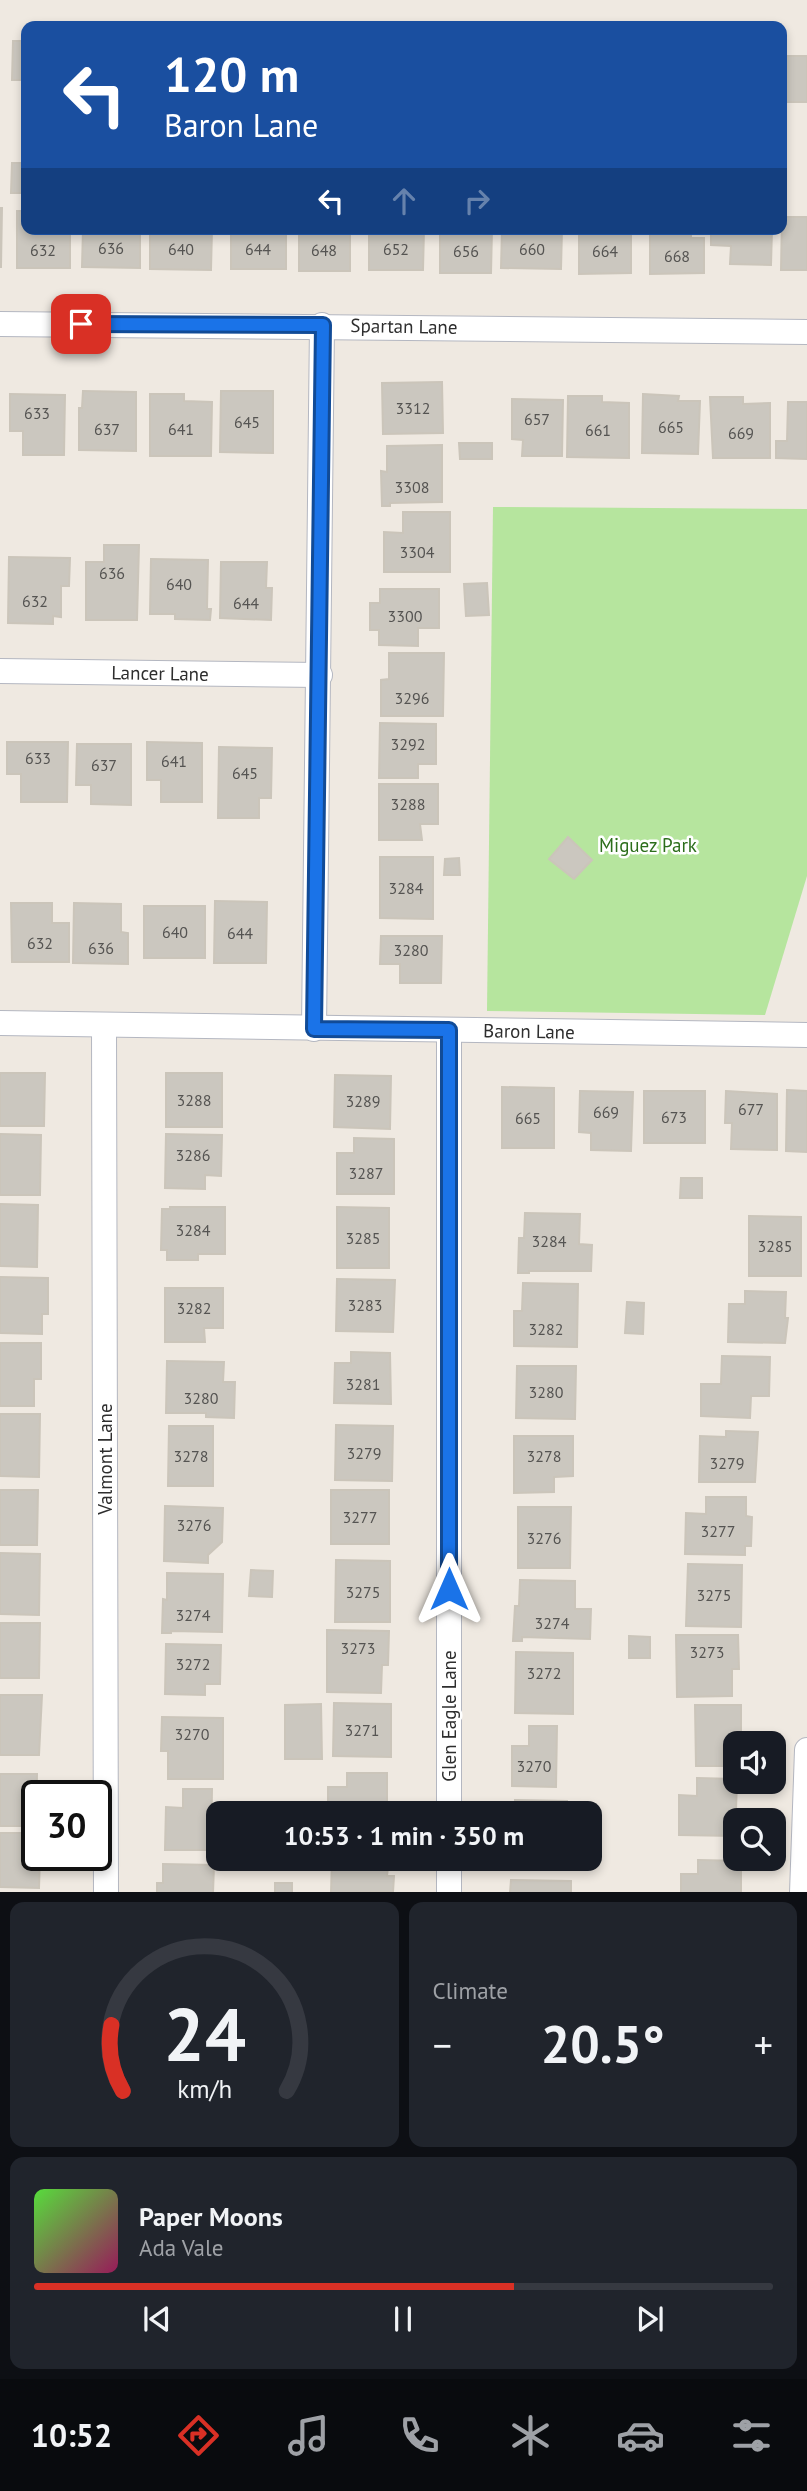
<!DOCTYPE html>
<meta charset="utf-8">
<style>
:root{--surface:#171b24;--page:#20242c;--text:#f1f3f6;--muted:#9ea1a6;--line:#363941;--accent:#d93025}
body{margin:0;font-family:"PT Sans",sans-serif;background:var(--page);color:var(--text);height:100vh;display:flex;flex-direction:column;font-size:26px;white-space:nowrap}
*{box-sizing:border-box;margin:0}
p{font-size:23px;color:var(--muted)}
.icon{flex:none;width:38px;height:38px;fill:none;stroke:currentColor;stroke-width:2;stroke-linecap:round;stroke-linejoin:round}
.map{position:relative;height:1892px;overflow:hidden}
.panel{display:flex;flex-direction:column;gap:10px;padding:10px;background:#0d0f14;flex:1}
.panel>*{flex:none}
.top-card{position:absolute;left:21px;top:21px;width:766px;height:214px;border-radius:14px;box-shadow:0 4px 10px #0003;background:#1a4fa0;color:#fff;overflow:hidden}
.fabs{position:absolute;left:723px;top:1731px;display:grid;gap:14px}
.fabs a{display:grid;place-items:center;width:63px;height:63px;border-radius:14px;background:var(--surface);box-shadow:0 4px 10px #0003;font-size:35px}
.speed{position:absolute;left:21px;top:1780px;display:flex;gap:14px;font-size:35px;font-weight:700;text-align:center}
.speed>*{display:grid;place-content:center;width:91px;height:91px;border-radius:50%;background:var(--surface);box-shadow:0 4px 10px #0003;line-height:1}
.speed .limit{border:4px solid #111;border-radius:10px;background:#fff;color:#111}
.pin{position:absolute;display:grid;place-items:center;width:60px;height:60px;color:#fff;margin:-30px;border-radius:14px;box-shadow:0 4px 10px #0006}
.me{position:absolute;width:77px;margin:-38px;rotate:0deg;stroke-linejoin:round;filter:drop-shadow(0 0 5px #0008)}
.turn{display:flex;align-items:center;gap:24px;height:147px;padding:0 28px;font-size:32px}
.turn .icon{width:91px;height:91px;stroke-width:2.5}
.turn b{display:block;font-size:49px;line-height:60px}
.lanes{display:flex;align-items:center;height:66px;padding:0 28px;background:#0003;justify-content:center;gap:35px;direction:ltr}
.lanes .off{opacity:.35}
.big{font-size:52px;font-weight:700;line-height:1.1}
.panel .tile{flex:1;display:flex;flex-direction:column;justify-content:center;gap:10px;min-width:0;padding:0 24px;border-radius:14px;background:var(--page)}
.panel .dial{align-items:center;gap:0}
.dial svg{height:182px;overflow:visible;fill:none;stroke:var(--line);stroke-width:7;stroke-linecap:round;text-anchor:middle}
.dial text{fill:var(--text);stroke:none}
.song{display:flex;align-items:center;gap:21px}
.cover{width:84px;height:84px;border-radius:10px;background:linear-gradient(135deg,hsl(110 70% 55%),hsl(330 70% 35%))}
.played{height:7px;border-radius:4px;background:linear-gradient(90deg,var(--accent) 65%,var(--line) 65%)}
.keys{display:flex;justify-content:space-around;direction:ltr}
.heat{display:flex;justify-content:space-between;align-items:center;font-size:38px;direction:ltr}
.panel .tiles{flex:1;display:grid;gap:10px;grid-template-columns:1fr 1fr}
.tile:last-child{grid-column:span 2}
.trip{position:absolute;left:206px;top:1801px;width:396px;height:70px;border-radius:14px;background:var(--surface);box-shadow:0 4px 10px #0003;font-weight:700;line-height:70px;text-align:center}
.tabs{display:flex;height:112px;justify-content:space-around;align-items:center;background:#090b0e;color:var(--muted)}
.tabs .icon{width:49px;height:49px}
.tabs .current{color:var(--accent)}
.tabs b{font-size:32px;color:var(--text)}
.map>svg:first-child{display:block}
</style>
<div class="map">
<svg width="807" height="1893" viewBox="0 0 807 1893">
<rect width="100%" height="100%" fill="#efe9e1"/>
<path fill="#b6e59e" d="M493,507L807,509V876L765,1015L487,1011Z"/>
<g fill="#cbc7bf" stroke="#cbc5ba" stroke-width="2">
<path d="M13,41H26V80H12Z"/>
<path d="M783,56H807V102H784Z"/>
<path d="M12,163H26V193H11Z"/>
<path d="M0,208H2L1,267H0Z"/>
<path d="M17,211H26V229H57V232H70V268H17Z"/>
<path d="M782,217H807V270H781Z"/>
<path d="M83,229H140V268L82,267Z"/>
<path d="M150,229H212L211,270L150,269Z"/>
<rect x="231" y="229" width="55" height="40"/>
<rect x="299" y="229" width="51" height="42"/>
<path d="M369,229H424L423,270H369Z"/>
<path d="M440,229H492L491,273H440Z"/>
<path d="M502,229H562L561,269L501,268Z"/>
<path d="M579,229H631V273L579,274Z"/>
<path d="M650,229H691V238H704V273L650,274Z"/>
<path d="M711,229H772L771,265L730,264L731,246L711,245Z"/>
<path d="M442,382L443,433L383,434L382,383Z"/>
<path d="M83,391L136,392V451L79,450V408H82Z"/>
<path d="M221,391H273V453L220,452Z"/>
<path d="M10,394L65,395L64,455H23V431H10Z"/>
<path d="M150,394H184V401L212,402L211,456H150Z"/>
<path d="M643,394L679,396L678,401H700L698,454L642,453Z"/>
<path d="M568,396H602V402L629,403V458L567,457Z"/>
<path d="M710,397H743V404L770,403V458H713Z"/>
<path d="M512,399L563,400L562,456H522L523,440L512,439Z"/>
<path d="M788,402H807V459L776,458V441H787Z"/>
<path d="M459,443H492V459H460Z"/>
<path d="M442,445V502L390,503V506H382L381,471L387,472V446Z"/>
<path d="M403,512H450V572H384V532L403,533Z"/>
<path d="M104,545H139L137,620H86V562H104Z"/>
<path d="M9,557L70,558L69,586H61V617L53,616V624L8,623Z"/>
<path d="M151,559L208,560L207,609H211L210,620L175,619V614H150Z"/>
<path d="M221,562H267L266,588H272L271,620L220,618Z"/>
<path d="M487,583L489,615L466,616L464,584Z"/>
<path d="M380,589H439V628H418V646L379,645V630H370V603H380Z"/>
<path d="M389,653H444L443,716H381V680L389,679Z"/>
<path d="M380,723L436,724V764H418V778H379Z"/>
<path d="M7,742H68L67,802H21V774H7Z"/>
<path d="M147,742L202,743V802H161V780H147Z"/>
<path d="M77,744H131V805L91,804V785H76Z"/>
<path d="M219,747L272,748L271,798H259V818H218Z"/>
<path d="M379,784H438V824H420L422,840H379Z"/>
<path d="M568,837L592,860L574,879L549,859Z"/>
<path d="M380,857H433V919L380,918Z"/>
<path d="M459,858L460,875H444L445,859Z"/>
<path d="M215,901L267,902L266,963H214Z"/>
<path d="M11,903H52V923H69V962H12Z"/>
<path d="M74,903L121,904V932L128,933V964L73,963Z"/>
<rect x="144" y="906" width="61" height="52"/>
<path d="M381,936H442L441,983H400V964H380Z"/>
<path d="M0,1073H45L44,1126H0Z"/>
<rect x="166" y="1073" width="56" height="54"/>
<path d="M335,1075L391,1076L390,1129L334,1127Z"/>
<path d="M502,1087L554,1088V1148H502Z"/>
<path d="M787,1090L807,1091V1152L786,1151Z"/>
<path d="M580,1091L633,1092L631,1151L591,1150V1133L579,1132Z"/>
<rect x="644" y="1091" width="61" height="52"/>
<path d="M726,1091L777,1094V1150L731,1149L732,1123H725Z"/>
<path d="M0,1134L41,1135L40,1195H0Z"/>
<path d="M166,1134L222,1135L221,1176L205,1175V1189L165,1188Z"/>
<path d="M354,1138L394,1139V1194H337V1153H354Z"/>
<path d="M681,1178H702V1198H680Z"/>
<path d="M0,1204L38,1205L37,1267L0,1266Z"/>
<path d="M170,1207H225V1254H198V1260H167V1250H161L162,1209H170Z"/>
<path d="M337,1207L389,1208V1268H337Z"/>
<path d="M525,1213L580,1214L579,1244L592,1245L591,1271H529V1273H518L519,1238H524Z"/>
<path d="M749,1216L801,1217V1276H749Z"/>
<path d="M0,1277L48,1278V1314H42V1334L0,1333Z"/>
<path d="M337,1279L395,1280L393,1332L336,1331Z"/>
<path d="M523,1283L578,1284L577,1347L514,1346V1311H522Z"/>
<path d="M165,1288H223V1328H204L205,1342H165Z"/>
<path d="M745,1291L786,1292L785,1318H788L785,1343L728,1342L729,1304H745Z"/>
<path d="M627,1302L644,1303L643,1334L625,1333Z"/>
<path d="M0,1343H41V1379H34V1406H0Z"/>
<path d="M351,1352L390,1353L391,1404L334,1403L335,1363H351Z"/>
<path d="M722,1356L770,1357L769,1396H751L750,1418L701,1416V1384H721Z"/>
<path d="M167,1361L224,1362L223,1382H235L234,1418L206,1417V1413H166Z"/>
<path d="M517,1366H576L575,1419L516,1418Z"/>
<path d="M0,1414H40L39,1477L0,1476Z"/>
<path d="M336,1425L393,1426L392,1481L335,1480Z"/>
<path d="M169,1426H213V1486H168Z"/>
<path d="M726,1431L758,1432L755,1482H699L700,1436L726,1437Z"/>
<path d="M514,1436H573V1476L554,1477V1492L514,1493Z"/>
<path d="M0,1490H38L37,1545H0Z"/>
<rect x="331" y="1490" width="58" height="54"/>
<path d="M706,1497H746V1516L752,1517L751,1546H745V1555L685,1554L686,1513L706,1514Z"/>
<path d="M165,1506L223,1508L222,1542L208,1555V1563L164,1561Z"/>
<path d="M518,1507H571L570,1568H518Z"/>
<path d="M0,1553L40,1554L39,1615L0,1614Z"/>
<path d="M336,1560L390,1561V1622H335Z"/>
<path d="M688,1564L742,1565L741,1627L686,1626Z"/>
<path d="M251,1570L273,1571L272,1597L249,1596Z"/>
<path d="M167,1573L223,1574L222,1632L171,1631V1633H162L163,1599L167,1600Z"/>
<path d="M520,1580L575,1581V1609H591L590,1639L522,1637V1641H513L515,1606H519Z"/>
<path d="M0,1623H40L39,1678H0Z"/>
<path d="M327,1630L389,1631L388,1665H382L381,1693L327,1692Z"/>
<path d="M676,1635H738L739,1669H732V1696L677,1697Z"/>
<path d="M629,1636L650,1637V1658H629Z"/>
<path d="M166,1644L221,1645L220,1684H205V1695L165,1694Z"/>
<path d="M516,1652L573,1653V1714L515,1713Z"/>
<path d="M0,1695H42L39,1755H0Z"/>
<path d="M334,1703L391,1704V1757L333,1756Z"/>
<path d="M321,1704L322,1759H285V1705Z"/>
<path d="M695,1705H741V1743H735V1746H723V1766H696Z"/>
<path d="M162,1717L223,1718V1779H168V1751H161Z"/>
<path d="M529,1726H557L556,1787L512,1786V1746H529Z"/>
<path d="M347,1773H387V1813H328V1787H347Z"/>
<path d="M0,1774H37L36,1826H0Z"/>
<path d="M697,1778L735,1779V1782H737L735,1836L679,1835V1795L697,1796Z"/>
<path d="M183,1789H212L211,1850H165L166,1807L183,1808Z"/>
<path d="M515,1800L567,1801V1813H515Z"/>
<path d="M0,1833H37V1855H40L39,1888L0,1887Z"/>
<path d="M332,1858H389L387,1876H394L393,1892L331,1893Z"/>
<path d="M515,1858H566V1862L515,1861Z"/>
<path d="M698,1860L741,1861V1893H681V1874H698Z"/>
<path d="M163,1864L214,1865L213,1893H157V1883H163Z"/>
<path d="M511,1880L571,1881V1893H510Z"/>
<rect x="275" y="1883" width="17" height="10"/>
</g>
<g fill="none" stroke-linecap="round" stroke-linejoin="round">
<g stroke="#b4b7c1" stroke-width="26">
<g id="minor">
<path d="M0,324L807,332"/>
<path d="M0,671L320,675"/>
<path d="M0,1023L807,1035"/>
<path d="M104,1026L106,1893"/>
<path d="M314,1029L322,325"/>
<path d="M449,1813V1030"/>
<path d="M449,1893V1858"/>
<path d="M802,1893L807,1750"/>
</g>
</g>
<use href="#minor" stroke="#fff" stroke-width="24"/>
</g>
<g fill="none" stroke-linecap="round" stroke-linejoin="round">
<g stroke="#114b97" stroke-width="18">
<path id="route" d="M81,324L323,325L314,1029L449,1030V1589"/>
</g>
<use href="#route" stroke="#1a73e8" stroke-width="12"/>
</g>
<g text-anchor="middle" stroke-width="5" stroke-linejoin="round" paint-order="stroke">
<g font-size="16" fill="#555452">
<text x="111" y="254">636</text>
<text x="181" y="255">640</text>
<text x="258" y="255">644</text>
<text x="396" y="255">652</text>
<text x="532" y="255">660</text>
<text x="43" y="256">632</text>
<text x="324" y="256">648</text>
<text x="466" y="257">656</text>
<text x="605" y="257">664</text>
<text x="677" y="262">668</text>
<text x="413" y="414">3312</text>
<text x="37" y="419">633</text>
<text x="537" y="425">657</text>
<text x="247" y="428">645</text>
<text x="671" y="433">665</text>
<text x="107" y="435">637</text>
<text x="181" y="435">641</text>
<text x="598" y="436">661</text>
<text x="741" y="439">669</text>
<text x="412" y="493">3308</text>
<text x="417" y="558">3304</text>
<text x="112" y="579">636</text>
<text x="179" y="590">640</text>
<text x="35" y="607">632</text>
<text x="246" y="609">644</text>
<text x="405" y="622">3300</text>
<text x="412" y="704">3296</text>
<text x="408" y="750">3292</text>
<text x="38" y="764">633</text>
<text x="174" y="767">641</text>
<text x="104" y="771">637</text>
<text x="245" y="779">645</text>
<text x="408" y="810">3288</text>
<text x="406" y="894">3284</text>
<text x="175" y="938">640</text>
<text x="240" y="939">644</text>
<text x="40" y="949">632</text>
<text x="101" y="954">636</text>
<text x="411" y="956">3280</text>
<text x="194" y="1106">3288</text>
<text x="363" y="1107">3289</text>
<text x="751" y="1115">677</text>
<text x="606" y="1118">669</text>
<text x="674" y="1123">673</text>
<text x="528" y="1124">665</text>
<text x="193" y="1161">3286</text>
<text x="366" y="1179">3287</text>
<text x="193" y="1236">3284</text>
<text x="363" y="1244">3285</text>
<text x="549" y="1247">3284</text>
<text x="775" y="1252">3285</text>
<text x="365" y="1311">3283</text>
<text x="194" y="1314">3282</text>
<text x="546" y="1335">3282</text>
<text x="363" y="1390">3281</text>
<text x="546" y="1398">3280</text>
<text x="201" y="1404">3280</text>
<text x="364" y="1459">3279</text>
<text x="191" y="1462">3278</text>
<text x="544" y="1462">3278</text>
<text x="727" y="1469">3279</text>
<text x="360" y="1523">3277</text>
<text x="194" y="1531">3276</text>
<text x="718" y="1537">3277</text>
<text x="544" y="1544">3276</text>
<text x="363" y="1598">3275</text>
<text x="714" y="1601">3275</text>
<text x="193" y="1621">3274</text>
<text x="552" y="1629">3274</text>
<text x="358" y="1654">3273</text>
<text x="707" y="1658">3273</text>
<text x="193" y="1670">3272</text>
<text x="544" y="1679">3272</text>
<text x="362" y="1736">3271</text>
<text x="192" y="1740">3270</text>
<text x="534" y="1772">3270</text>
</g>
<g font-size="19" fill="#2e2e2e" stroke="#fff">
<text transform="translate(404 326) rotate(1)" y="7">Spartan Lane</text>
<text transform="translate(160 673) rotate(1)" y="7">Lancer Lane</text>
<text transform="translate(529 1031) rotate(1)" y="7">Baron Lane</text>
<text transform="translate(105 1459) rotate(-90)" y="7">Valmont Lane</text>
<text transform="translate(449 1716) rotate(-90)" y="7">Glen Eagle Lane</text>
</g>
<g font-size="19" fill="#2c6e1b" stroke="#fff">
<text x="648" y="852">Miguez Park</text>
</g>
</g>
</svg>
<div class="fabs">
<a><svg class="icon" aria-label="sound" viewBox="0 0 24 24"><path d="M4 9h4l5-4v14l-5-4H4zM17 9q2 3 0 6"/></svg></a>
<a><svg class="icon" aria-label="search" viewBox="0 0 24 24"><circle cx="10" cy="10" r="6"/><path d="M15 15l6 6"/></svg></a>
</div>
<div class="speed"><div class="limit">30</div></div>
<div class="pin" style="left:81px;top:324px;background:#d93025"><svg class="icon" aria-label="arrive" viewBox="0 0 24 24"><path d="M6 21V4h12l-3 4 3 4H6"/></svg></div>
<svg class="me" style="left:449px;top:1589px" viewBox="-20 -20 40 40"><path d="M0-17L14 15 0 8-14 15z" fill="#1a73e8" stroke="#fff" stroke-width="4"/></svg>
<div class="trip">10:53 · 1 min · 350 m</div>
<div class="top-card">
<div class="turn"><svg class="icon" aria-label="left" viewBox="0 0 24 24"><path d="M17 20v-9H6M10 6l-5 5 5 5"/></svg><div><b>120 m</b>Baron Lane</div></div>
<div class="lanes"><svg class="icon" aria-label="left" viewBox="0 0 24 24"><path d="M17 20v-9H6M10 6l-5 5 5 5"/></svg><svg class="icon off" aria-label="ahead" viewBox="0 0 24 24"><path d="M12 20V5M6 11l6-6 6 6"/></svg><svg class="icon off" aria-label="right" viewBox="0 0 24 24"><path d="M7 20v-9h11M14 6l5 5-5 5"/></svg></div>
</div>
</div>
<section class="panel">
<div class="tiles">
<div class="tile dial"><svg viewBox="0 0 100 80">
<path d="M14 69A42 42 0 1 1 86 69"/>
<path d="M14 69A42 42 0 0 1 9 40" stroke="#d93025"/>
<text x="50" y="56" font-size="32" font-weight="700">24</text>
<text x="50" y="72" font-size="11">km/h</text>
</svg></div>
<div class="tile"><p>Climate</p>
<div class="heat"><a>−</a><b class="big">20.5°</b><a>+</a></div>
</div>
<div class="tile">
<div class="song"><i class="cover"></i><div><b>Paper Moons</b><p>Ada Vale</p></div></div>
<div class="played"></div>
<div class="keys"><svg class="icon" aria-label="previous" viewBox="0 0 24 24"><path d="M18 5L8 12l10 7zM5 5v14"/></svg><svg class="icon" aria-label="pause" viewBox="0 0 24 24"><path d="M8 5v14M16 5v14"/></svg><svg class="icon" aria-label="next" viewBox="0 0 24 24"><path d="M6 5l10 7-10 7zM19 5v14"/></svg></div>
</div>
</div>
</section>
<nav class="tabs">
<b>10:52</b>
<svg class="icon current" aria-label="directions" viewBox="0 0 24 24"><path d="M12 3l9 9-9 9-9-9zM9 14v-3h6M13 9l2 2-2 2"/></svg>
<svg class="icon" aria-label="music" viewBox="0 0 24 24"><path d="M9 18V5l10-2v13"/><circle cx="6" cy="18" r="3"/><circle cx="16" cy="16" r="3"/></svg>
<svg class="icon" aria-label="phone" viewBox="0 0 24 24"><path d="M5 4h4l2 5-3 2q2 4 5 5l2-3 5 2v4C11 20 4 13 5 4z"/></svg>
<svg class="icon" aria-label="climate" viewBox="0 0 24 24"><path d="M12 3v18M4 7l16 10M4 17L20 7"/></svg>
<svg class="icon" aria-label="car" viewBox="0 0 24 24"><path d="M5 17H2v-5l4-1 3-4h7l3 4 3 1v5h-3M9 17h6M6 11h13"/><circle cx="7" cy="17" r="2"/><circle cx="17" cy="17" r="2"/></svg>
<svg class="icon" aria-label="filters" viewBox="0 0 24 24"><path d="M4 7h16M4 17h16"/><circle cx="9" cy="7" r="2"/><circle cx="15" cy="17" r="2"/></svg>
</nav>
